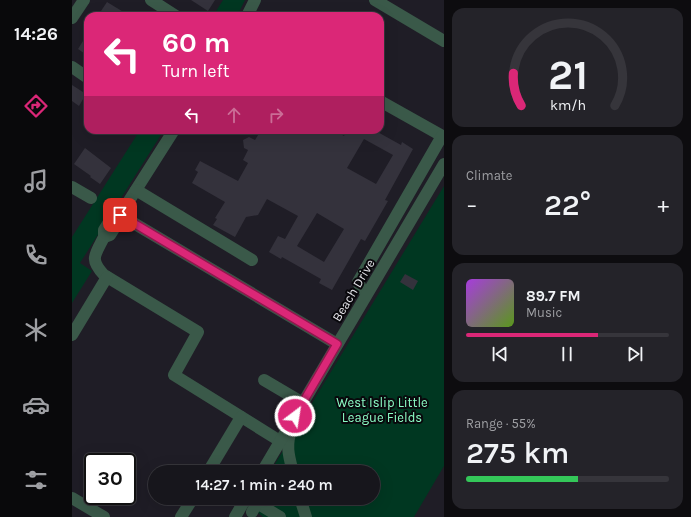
<!DOCTYPE html>
<meta charset="utf-8">
<style>
:root{--surface:#17161c;--page:#242329;--text:#f1f3f6;--muted:#9e9fa3;--line:#36353b;--accent:#db2777}
body{margin:0;font-family:Karla,sans-serif;background:var(--page);color:var(--text);height:100vh;display:flex;flex-direction:column;font-size:15px;white-space:nowrap}
*{box-sizing:border-box;margin:0}
p{font-size:13px;color:var(--muted)}
.icon{flex:none;width:22px;height:22px;fill:none;stroke:currentColor;stroke-width:2;stroke-linecap:round;stroke-linejoin:round}
.map{position:relative;flex:1;overflow:hidden}
.details{display:flex;flex-direction:column;gap:8px;padding:8px;background:#0d0c0f;width:247px}
.details>*{flex:none}
.hud{position:absolute;left:12px;top:12px;width:300px;height:122px;border-radius:12px;box-shadow:0 4px 16px #0002,0 0 0 1px var(--line);background:#db2777;color:#fff;overflow:hidden}
.speed{position:absolute;left:12px;top:453px;display:flex;gap:8px;font-size:20px;font-weight:700;text-align:center}
.speed>*{display:grid;place-content:center;width:52px;height:52px;border-radius:50%;background:var(--surface);box-shadow:0 4px 16px #0002,0 0 0 1px var(--line);line-height:1}
.speed .limit{border:2px solid #111;border-radius:6px;background:#fff;color:#111}
.pin{position:absolute;display:grid;place-items:center;width:34px;height:34px;color:#fff;margin:-17px;border-radius:8px;box-shadow:0 2px 6px #0006}
.me{position:absolute;width:44px;margin:-22px;rotate:31deg;stroke-linejoin:round;filter:drop-shadow(0 0 3px #0008)}
.turn{display:flex;align-items:center;gap:14px;height:84px;padding:0 12px;font-size:18px}
.turn .icon{width:52px;height:52px;stroke-width:2.5}
.turn b{display:block;font-size:28px;line-height:34px}
.lanes{display:flex;align-items:center;height:38px;padding:0 12px;background:#0003;justify-content:center;gap:20px;direction:ltr}
.lanes .off{opacity:.35}
.big{font-size:30px;font-weight:600;line-height:1.1}
.details .tile{flex:1;display:flex;flex-direction:column;justify-content:center;gap:6px;min-width:0;padding:0 14px;border-radius:12px;background:var(--page)}
.details .dial{align-items:center;gap:0}
.dial svg{height:104px;overflow:visible;fill:none;stroke:var(--line);stroke-width:7;stroke-linecap:round;text-anchor:middle}
.dial text{fill:var(--text);stroke:none}
.song{display:flex;align-items:center;gap:12px}
.cover{width:48px;height:48px;border-radius:6px;background:linear-gradient(135deg,hsl(280 70% 55%),hsl(90 70% 35%))}
.played{height:4px;border-radius:2px;background:linear-gradient(90deg,var(--accent) 65%,var(--line) 65%)}
.keys{display:flex;justify-content:space-around;direction:ltr}
.heat{display:flex;justify-content:space-between;align-items:center;font-size:22px;direction:ltr}
.charge{height:6px;border-radius:3px;background:linear-gradient(90deg,#34c759 55%,var(--line) 0)}
.trip{position:absolute;left:76px;top:465px;width:232px;height:40px;border-radius:20px;background:var(--surface);box-shadow:0 4px 16px #0002,0 0 0 1px var(--line);font-weight:600;line-height:40px;text-align:center}
main{display:flex;flex:1;min-height:0}
.dock{display:flex;flex-direction:column;width:72px;justify-content:space-around;align-items:center;background:#09090b;color:var(--muted)}
.dock .icon{width:28px;height:28px}
.dock .on{color:var(--accent)}
.dock b{font-size:18px;color:var(--text)}
.map>svg:first-child{display:block}
</style>
<main>
<nav class="dock">
<b>14:26</b>
<svg class="icon on" aria-label="directions" viewBox="0 0 24 24"><path d="M12 3l9 9-9 9-9-9zM9 14v-3h6M13 9l2 2-2 2"/></svg>
<svg class="icon" aria-label="music" viewBox="0 0 24 24"><path d="M9 18V5l10-2v13"/><circle cx="6" cy="18" r="3"/><circle cx="16" cy="16" r="3"/></svg>
<svg class="icon" aria-label="phone" viewBox="0 0 24 24"><path d="M5 4h4l2 5-3 2q2 4 5 5l2-3 5 2v4C11 20 4 13 5 4z"/></svg>
<svg class="icon" aria-label="climate" viewBox="0 0 24 24"><path d="M12 3v18M4 7l16 10M4 17L20 7"/></svg>
<svg class="icon" aria-label="car" viewBox="0 0 24 24"><path d="M5 17H2v-5l4-1 3-4h7l3 4 3 1v5h-3M9 17h6M6 11h13"/><circle cx="7" cy="17" r="2"/><circle cx="17" cy="17" r="2"/></svg>
<svg class="icon" aria-label="filters" viewBox="0 0 24 24"><path d="M4 7h16M4 17h16"/><circle cx="9" cy="7" r="2"/><circle cx="15" cy="17" r="2"/></svg>
</nav>
<div class="map">
<svg width="372" height="517" viewBox="0 0 372 517">
<rect width="100%" height="100%" fill="#1f1d26"/>
<g fill="#003721">
<path d="M151,0H173L165,16H141Z"/>
<path d="M68,130H92L8,263L20,271L0,303V237Z"/>
<path d="M372,186V466L342,517H191L178,506L183,498H301V472H198Z"/>
</g>
<g fill="#34323c" fill-rule="evenodd">
<path d="M119,0H143L136,11Z"/>
<path d="M35,2L58,16H37L29,11Z"/>
<path d="M16,33V56L6,49Z"/>
<path d="M0,85L14,94L7,106L0,101Z"/>
<path d="M196,130H262L272,136L275,130H302L329,145L330,142L341,149L313,200L316,201L293,241L289,239L260,290L247,283L249,279L210,257L209,259L197,252L206,236L213,239L226,216L195,199L186,215L174,217L163,237L141,225L145,219L143,218L153,202L120,183L126,172L123,170L128,161L166,181L176,163L171,160L176,150L172,148L171,140L177,137L183,140L188,132L193,135ZM292,139L321,155L304,184L275,168ZM245,213L272,229L252,262L225,246Z"/>
<path d="M13,148L39,168L28,184L18,177L19,176L2,164Z"/>
<path d="M333,274L346,281L341,290L328,282Z"/>
</g>
<g fill="none" stroke-linecap="round" stroke-linejoin="round">
<g stroke="#3a5949" stroke-width="12">
<path d="M79,0L104,16"/>
<path d="M303,0L372,41"/>
<path d="M175,16L183,0"/>
<path d="M0,18L12,0"/>
<path d="M0,67L16,78"/>
<path d="M308,101L372,137"/>
<path d="M102,130L48,215L265,344"/>
<path d="M0,187L19,198"/>
<path d="M64,190L180,260"/>
<path d="M43,219L45,224L38,235L32,237V230L39,219H43L48,215"/>
<path d="M32,237C23,255 17,259 32,275L126,332L102,375L208,441"/>
<path d="M295,293L289,288L286,282L370,136"/>
<path d="M0,335L35,277"/>
<path d="M192,380L231,403L228,410"/>
<path d="M220,429C213,444 217,457 221,472"/>
<path d="M136,472L169,417"/>
<path d="M190,472L372,164"/>
<path d="M0,498L32,517"/>
<path d="M187,498L185,503L208,517"/>
<path d="M228,498L234,517"/>
<path d="M180,512L185,503L202,498"/>
<path d="M109,517L121,498"/>
<path d="M163,517L174,498"/>
</g>
</g>
<g fill="none" stroke-linecap="round" stroke-linejoin="round">
<g stroke="#8e194d" stroke-width="10">
<path id="route" d="M48,215L265,344L223,416"/>
</g>
<use href="#route" stroke="#db2777" stroke-width="7"/>
</g>
<g text-anchor="middle" stroke-width="4" stroke-linejoin="round" paint-order="stroke">
<g font-size="13" fill="#e2e1e7" stroke="#09080c">
<text transform="translate(281 290) rotate(-59)" y="5">Beach Drive</text>
</g>
<g font-size="13" fill="#8bfcc5" stroke="#09080c">
<text x="310" y="407">West Islip Little<tspan x="310" dy="15">League Fields</tspan></text>
</g>
</g>
</svg>
<div class="speed"><div class="limit">30</div></div>
<div class="pin" style="left:48px;top:215px;background:#d93025"><svg class="icon" aria-label="arrive" viewBox="0 0 24 24"><path d="M6 21V4h12l-3 4 3 4H6"/></svg></div>
<svg class="me" style="left:223px;top:416px" viewBox="-20 -20 40 40"><circle r="17" fill="#db2777" stroke="#fff" stroke-width="3"/><path d="M0-11L8 9 0 5-8 9z" fill="#fff"/></svg>
<div class="trip">14:27 · 1 min · 240 m</div>
<div class="hud">
<div class="turn"><svg class="icon" aria-label="left" viewBox="0 0 24 24"><path d="M17 20v-9H6M10 6l-5 5 5 5"/></svg><div><b>60 m</b>Turn left</div></div>
<div class="lanes"><svg class="icon" aria-label="left" viewBox="0 0 24 24"><path d="M17 20v-9H6M10 6l-5 5 5 5"/></svg><svg class="icon off" aria-label="ahead" viewBox="0 0 24 24"><path d="M12 20V5M6 11l6-6 6 6"/></svg><svg class="icon off" aria-label="right" viewBox="0 0 24 24"><path d="M7 20v-9h11M14 6l5 5-5 5"/></svg></div>
</div>
</div>
<section class="details">
<div class="tile dial"><svg viewBox="0 0 100 80">
<path d="M14 69A42 42 0 1 1 86 69"/>
<path d="M14 69A42 42 0 0 1 8 44" stroke="#db2777"/>
<text x="50" y="56" font-size="32" font-weight="700">21</text>
<text x="50" y="72" font-size="11">km/h</text>
</svg></div>
<div class="tile"><p>Climate</p>
<div class="heat"><a>−</a><b class="big">22°</b><a>+</a></div>
</div>
<div class="tile">
<div class="song"><i class="cover"></i><div><b>89.7 FM</b><p>Music</p></div></div>
<div class="played"></div>
<div class="keys"><svg class="icon" aria-label="previous" viewBox="0 0 24 24"><path d="M18 5L8 12l10 7zM5 5v14"/></svg><svg class="icon" aria-label="pause" viewBox="0 0 24 24"><path d="M8 5v14M16 5v14"/></svg><svg class="icon" aria-label="next" viewBox="0 0 24 24"><path d="M6 5l10 7-10 7zM19 5v14"/></svg></div>
</div>
<div class="tile"><p>Range · 55%</p><b class="big">275 km</b><div class="charge"></div></div>
</section>
</main>
